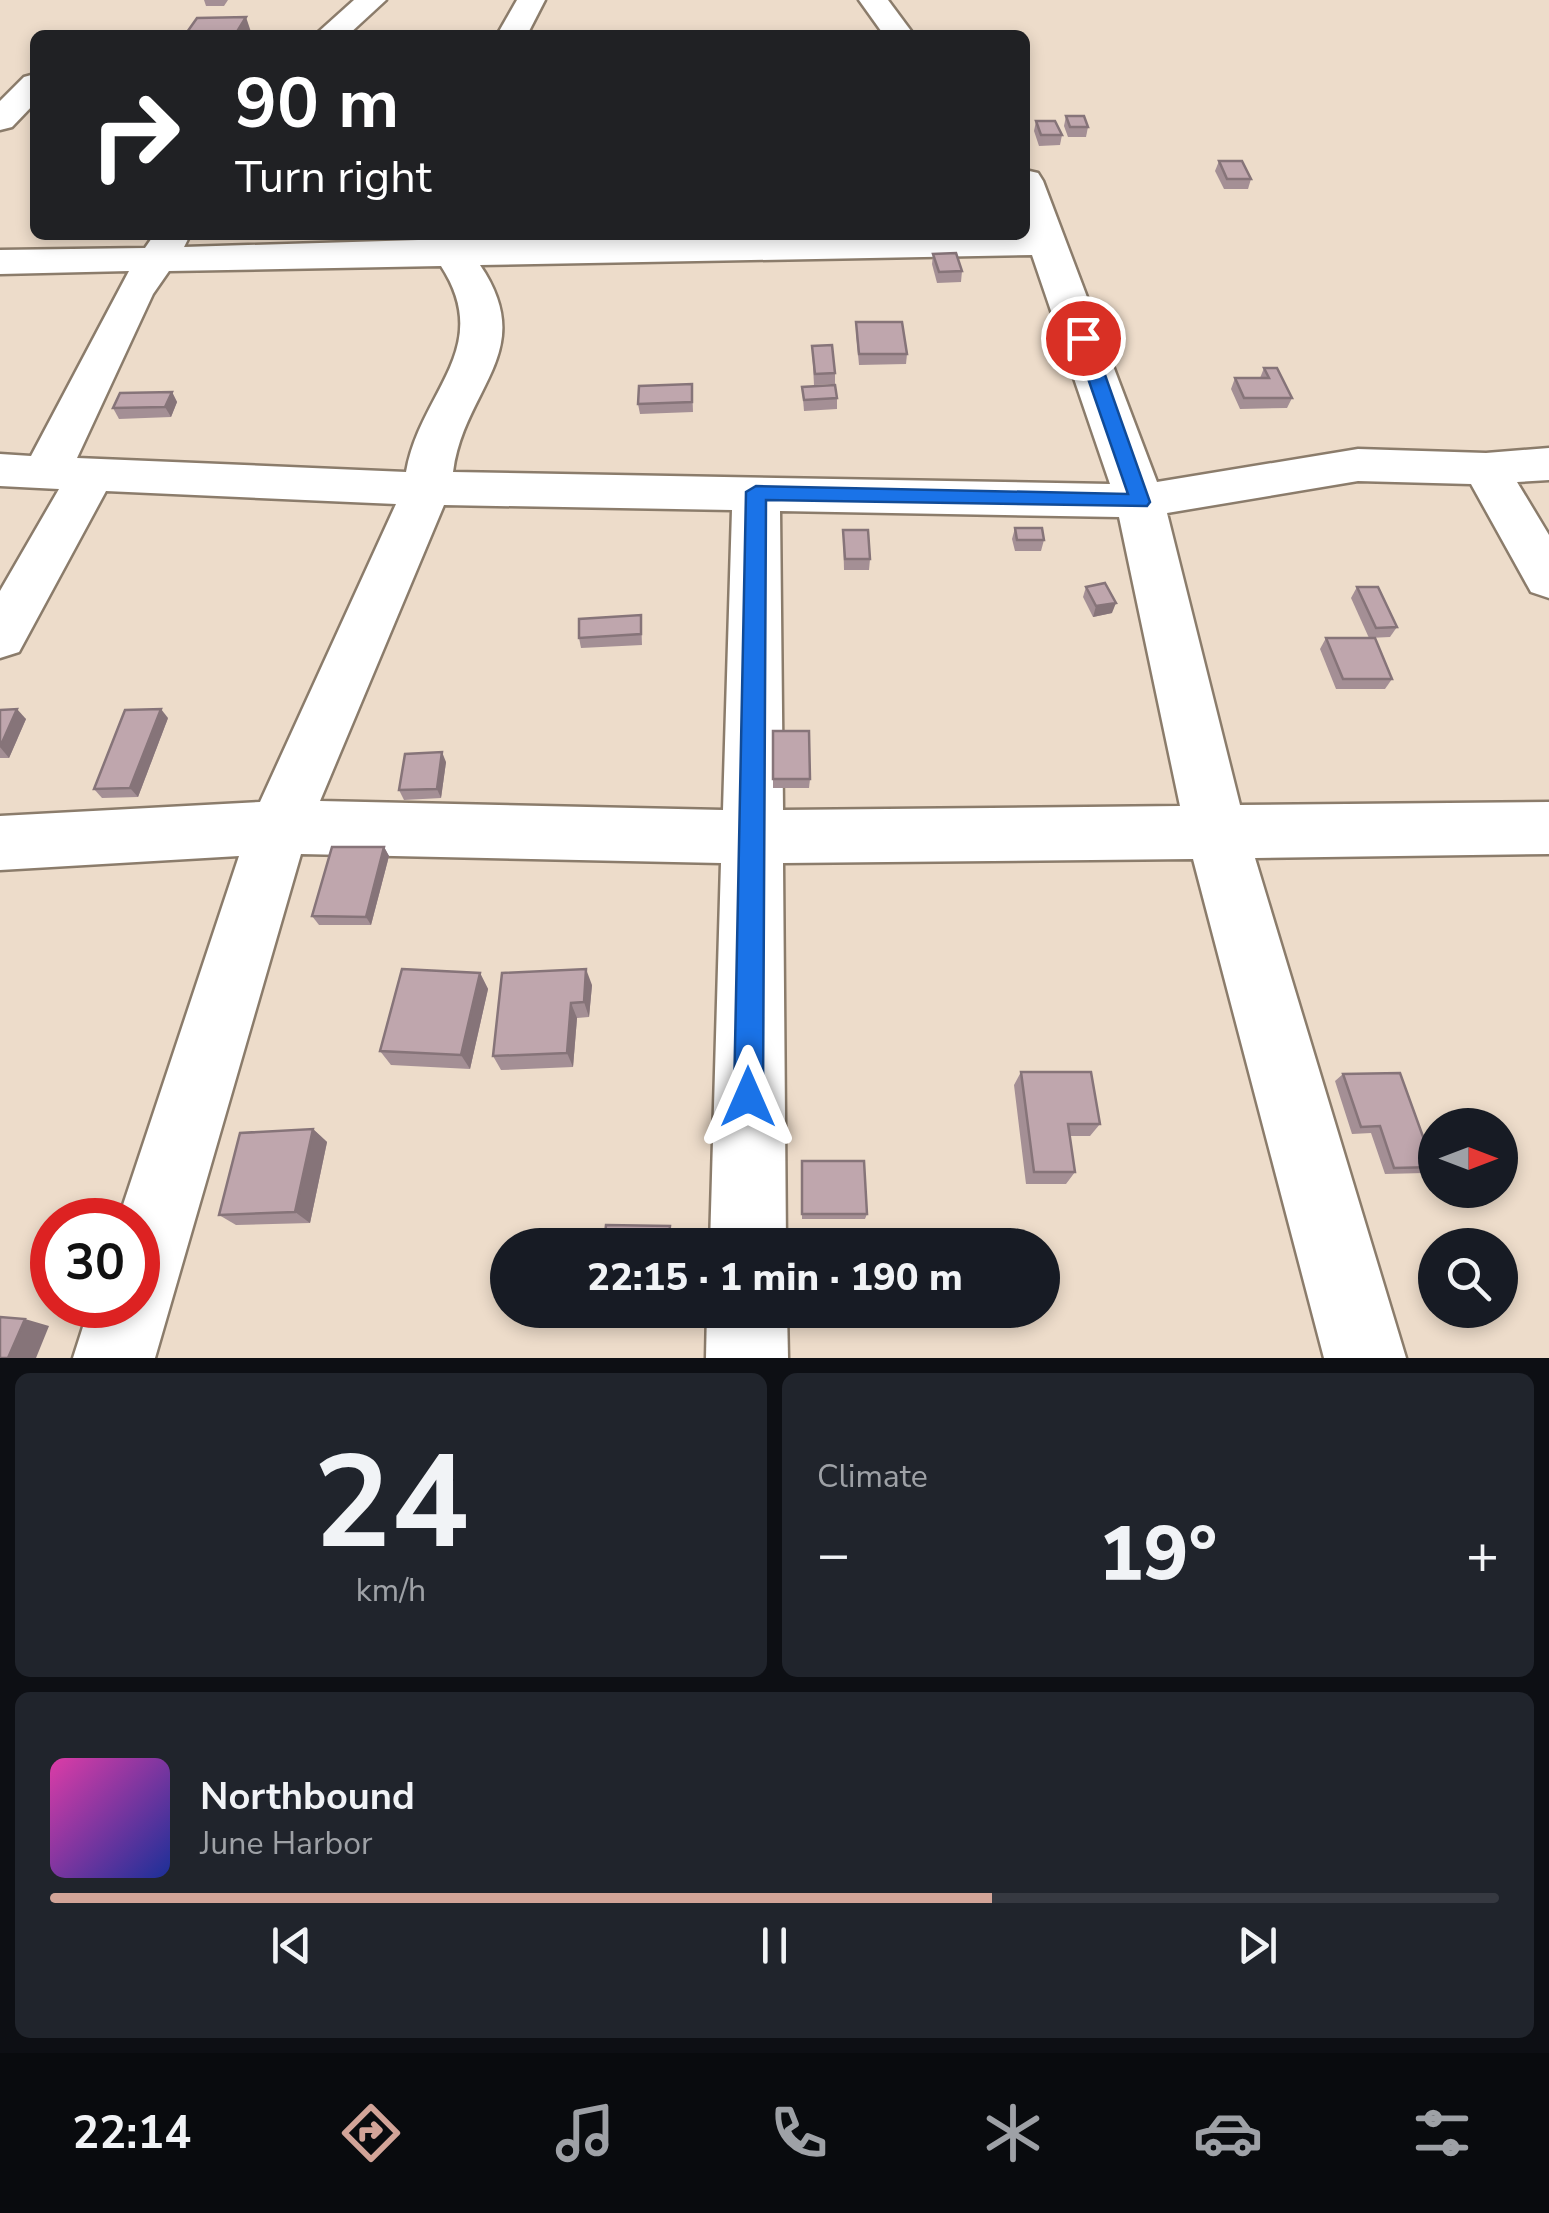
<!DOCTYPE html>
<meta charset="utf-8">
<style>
:root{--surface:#171b24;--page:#20242c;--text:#f1f3f6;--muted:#9ea1a6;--line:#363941;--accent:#d2a498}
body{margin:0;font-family:"Nunito Sans",sans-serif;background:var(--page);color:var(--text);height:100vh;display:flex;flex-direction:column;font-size:38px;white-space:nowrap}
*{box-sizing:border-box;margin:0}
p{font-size:32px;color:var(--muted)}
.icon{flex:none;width:55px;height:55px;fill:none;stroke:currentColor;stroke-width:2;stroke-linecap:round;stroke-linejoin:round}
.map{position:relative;height:1358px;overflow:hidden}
.details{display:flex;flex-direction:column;gap:15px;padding:15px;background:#0d0f14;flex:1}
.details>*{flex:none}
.banner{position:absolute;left:30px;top:30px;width:1000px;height:210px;border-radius:15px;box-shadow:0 5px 15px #0003;background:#202124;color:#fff;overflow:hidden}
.needle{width:65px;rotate:90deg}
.fabs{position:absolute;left:1418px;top:1108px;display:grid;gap:20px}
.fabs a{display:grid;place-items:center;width:100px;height:100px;border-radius:50%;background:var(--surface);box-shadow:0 5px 15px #0003;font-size:50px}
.speed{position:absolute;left:30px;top:1198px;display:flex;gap:20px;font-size:50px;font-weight:700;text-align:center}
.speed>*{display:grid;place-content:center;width:130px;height:130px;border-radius:50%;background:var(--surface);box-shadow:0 5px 15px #0003;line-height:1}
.speed .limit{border:15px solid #d22;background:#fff;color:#111}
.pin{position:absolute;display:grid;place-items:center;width:85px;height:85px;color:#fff;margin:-42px;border:5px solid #fff;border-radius:50%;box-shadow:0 2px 10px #0007}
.me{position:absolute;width:110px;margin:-55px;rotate:0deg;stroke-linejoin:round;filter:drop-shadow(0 0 8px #0008)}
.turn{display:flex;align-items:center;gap:35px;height:210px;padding:0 40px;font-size:45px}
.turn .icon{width:130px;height:130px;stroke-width:2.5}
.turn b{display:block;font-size:70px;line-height:85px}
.big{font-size:75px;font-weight:800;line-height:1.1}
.details .card{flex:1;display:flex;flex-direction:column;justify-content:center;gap:15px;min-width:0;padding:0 35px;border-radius:15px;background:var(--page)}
.details .dial{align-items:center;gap:0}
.dial b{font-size:130px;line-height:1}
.song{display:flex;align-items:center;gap:30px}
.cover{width:120px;height:120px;border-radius:15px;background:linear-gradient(135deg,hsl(320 70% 55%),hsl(230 70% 35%))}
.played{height:10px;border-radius:5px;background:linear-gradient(90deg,var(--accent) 65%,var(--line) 65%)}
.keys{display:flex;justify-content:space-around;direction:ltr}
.heat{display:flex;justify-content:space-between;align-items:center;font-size:55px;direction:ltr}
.details .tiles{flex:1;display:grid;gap:15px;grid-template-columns:1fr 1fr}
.card:last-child{grid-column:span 2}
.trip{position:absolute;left:490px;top:1228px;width:570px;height:100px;border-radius:50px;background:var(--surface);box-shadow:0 5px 15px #0003;font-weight:800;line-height:100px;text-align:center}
.menu{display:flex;height:160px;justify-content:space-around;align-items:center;background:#090b0e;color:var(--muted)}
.menu .icon{width:70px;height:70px}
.menu .active{color:var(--accent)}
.menu b{font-size:45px;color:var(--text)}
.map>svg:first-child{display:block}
</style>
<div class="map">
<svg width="1549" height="1358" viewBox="0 0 1549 1358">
<rect width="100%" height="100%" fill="#eddcca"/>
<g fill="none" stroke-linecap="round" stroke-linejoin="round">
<g stroke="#8b7c6b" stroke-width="5">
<g id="minor">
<path d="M354,0H386L348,35H315Z"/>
<path d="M517,0H545L527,35H497Z"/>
<path d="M859,0H888L914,35H884Z"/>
<path d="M35,74V103L12,127L0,130V101L24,77Z"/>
<path d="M1025,170L1038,173L1043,181L1157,482L1358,449L1486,453L1549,448V480L1517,482L1549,535V598L1531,592L1471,484L1358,481L1167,513L1240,805L1549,802V854L1255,858L1406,1358H1324L1193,859L783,863L786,1245H710L721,863L301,854L155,1358H73L90,1305H138V1220H118L239,856L0,870V816L260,802L396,504L106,491L19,652L0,658V591L59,489L0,486V454L31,456L129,271L0,274V250L145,248L154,235H190L184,247L451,239L1025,235ZM1032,255L1110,484L453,472C464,387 539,352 480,265ZM441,266C495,349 420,391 406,472L77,458L153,294L169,271ZM444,505L732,510L723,810L320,801ZM780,511L1119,517L1180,806L783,810Z"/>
<path d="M707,1310H787L788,1358H706Z"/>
</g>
</g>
<use href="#minor" fill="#fff" fill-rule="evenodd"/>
</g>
<g fill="#a48f95">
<path d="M204,0H228L224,6H206Z"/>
<path d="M1066,116L1088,127L1086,137H1068L1064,126Z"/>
<path d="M1036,121L1062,135L1060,145L1039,146L1034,131Z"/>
<path d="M1219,161L1251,179L1248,189H1224L1215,171Z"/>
<path d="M933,254L962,271L961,282L937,283L932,264Z"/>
<path d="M856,322L907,354L906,364L859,365L856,333Z"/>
<path d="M812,346L835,373V384L814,385Z"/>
<path d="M1264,368L1292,398L1287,408L1240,409L1231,389L1235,378H1260Z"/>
<path d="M692,384L693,412L640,414L638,404Z"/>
<path d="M802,387L837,398V409L804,411Z"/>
<path d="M172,392L177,402L171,417L119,419L113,408Z"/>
<path d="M1015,528L1044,540L1041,551H1015L1012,539Z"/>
<path d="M843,530L870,559L869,570H844Z"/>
<path d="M1086,587L1112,613L1093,617L1083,597Z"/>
<path d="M1357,587L1397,627L1390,637L1369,638L1351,598Z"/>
<path d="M641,615L642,645L581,648L579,638Z"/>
<path d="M1326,638L1392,679L1385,689H1336L1320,649Z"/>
<path d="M0,710L26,719L9,758H0Z"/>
<path d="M168,718L138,797L102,798L94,789Z"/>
<path d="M773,731L810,779L809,788H773Z"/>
<path d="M446,762L441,798L404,800L399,790Z"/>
<path d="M384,847L389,856L371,925H319L312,916Z"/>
<path d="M480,973L488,989L470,1069L391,1065L380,1051Z"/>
<path d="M592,985L589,1017L577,1018L573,1067L501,1070L493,1056Z"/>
<path d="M1021,1072L1100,1124L1090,1136H1070L1075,1172L1066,1184H1026L1014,1085Z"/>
<path d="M1343,1074L1434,1167L1424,1173L1385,1174L1371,1133L1352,1134L1335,1081Z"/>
<path d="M313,1129L327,1142L310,1223L236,1225L219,1215Z"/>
<path d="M802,1161L867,1214L865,1219H802Z"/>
</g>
<g fill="#867479">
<path d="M246,17L252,35H235Z"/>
<path d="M172,392L177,402L171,417L165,407Z"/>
<path d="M1116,603L1112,613L1093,617L1096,606Z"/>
<path d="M17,709L26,719L9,758L0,747Z"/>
<path d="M161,709L168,718L138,797L130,788Z"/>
<path d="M442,752L446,762L441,798L437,789Z"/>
<path d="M384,847L389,856L371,925L366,917Z"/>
<path d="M586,969L592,985L589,1017L584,1002Z"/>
<path d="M480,973L488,989L470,1069L461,1055Z"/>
<path d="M571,1003L577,1018L573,1067L567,1053Z"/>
<path d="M313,1129L327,1142L310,1223L295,1212Z"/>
<path d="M25,1319L49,1326L36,1358H8Z"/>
</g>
<g fill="#bfa6ad" stroke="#867479" stroke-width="2.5">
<path d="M246,17L235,35H185L197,18Z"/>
<path d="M1066,116H1084L1088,127H1070Z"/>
<path d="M1036,121H1055L1062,135H1041Z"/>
<path d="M1219,161H1242L1251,179H1227Z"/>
<path d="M956,253L962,271L939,272L933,254Z"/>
<path d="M856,322H902L907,354H859Z"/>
<path d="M832,345L835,373L815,374L812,346Z"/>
<path d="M1264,368H1277L1292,398H1244L1235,378H1269Z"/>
<path d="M692,384V402L638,404L639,386Z"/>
<path d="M835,385L837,398L804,400L802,387Z"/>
<path d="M172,392L165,407L113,408L120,393Z"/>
<path d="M1015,528H1042L1044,540H1017Z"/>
<path d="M843,530H868L870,559H845Z"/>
<path d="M1105,583L1116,603L1096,606L1086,587Z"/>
<path d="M1357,587H1378L1397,627L1376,628Z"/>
<path d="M641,615V634L579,638V619Z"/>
<path d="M1326,638H1375L1392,679H1343Z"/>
<path d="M17,709L0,747V710Z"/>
<path d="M161,709L130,788L94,789L125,710Z"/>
<path d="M773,731H809L810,779H773Z"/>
<path d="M442,752L437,789L399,790L405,754Z"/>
<path d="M332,847H384L366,917L312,916Z"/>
<path d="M402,969L480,973L461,1055L380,1051Z"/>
<path d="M586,969L584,1002L571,1003L567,1053L493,1056L502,973Z"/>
<path d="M1021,1072H1091L1100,1124H1068L1075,1172H1034Z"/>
<path d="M1400,1073L1434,1167L1394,1168L1380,1126L1361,1127L1343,1074Z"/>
<path d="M313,1129L295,1212L219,1215L240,1133Z"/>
<path d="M802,1161H864L867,1214H802Z"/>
<path d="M606,1225L670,1226L668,1245H604Z"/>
<path d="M0,1317L25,1319L8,1358H0Z"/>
</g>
<path fill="#1a73e8" stroke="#114b97" stroke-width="2.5" d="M1077,335L1092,338L1150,502L1147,506L766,500L763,1097L759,1107L748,1111L738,1107L734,1097L746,492L756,486L1128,494L1074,338Z"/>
</svg>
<div class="fabs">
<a><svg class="needle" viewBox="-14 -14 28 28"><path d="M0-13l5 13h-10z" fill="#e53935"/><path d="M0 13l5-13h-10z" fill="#9ea1a6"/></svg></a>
<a><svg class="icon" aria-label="search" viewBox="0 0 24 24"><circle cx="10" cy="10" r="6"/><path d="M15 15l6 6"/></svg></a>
</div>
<div class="speed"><div class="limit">30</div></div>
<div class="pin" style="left:1083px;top:338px;background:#d93025"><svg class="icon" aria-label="arrive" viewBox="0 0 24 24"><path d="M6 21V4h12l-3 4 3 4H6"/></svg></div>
<svg class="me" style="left:748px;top:1097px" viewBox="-20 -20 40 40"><path d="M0-17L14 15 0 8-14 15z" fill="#1a73e8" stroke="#fff" stroke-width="4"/></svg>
<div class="trip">22:15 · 1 min · 190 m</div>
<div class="banner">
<div class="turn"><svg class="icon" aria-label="right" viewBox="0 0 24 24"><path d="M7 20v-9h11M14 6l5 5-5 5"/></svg><div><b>90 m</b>Turn right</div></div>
</div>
</div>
<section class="details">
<div class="tiles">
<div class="card dial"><b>24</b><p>km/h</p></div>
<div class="card"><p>Climate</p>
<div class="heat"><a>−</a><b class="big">19°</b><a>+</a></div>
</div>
<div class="card">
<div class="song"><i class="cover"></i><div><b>Northbound</b><p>June Harbor</p></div></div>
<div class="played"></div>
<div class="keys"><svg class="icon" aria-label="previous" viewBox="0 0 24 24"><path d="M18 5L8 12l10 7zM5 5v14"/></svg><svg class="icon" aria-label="pause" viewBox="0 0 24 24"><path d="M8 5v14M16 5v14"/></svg><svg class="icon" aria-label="next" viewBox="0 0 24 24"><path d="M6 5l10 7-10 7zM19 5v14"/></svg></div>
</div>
</div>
</section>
<nav class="menu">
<b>22:14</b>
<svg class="icon active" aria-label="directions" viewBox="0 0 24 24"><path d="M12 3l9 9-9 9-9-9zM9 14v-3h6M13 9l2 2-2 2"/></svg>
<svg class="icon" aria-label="music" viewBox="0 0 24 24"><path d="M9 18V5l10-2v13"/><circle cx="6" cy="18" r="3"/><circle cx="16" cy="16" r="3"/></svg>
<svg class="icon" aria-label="phone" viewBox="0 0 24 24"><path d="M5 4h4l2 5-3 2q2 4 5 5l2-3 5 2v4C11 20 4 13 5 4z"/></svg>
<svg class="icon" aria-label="climate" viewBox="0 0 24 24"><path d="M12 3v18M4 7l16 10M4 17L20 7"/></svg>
<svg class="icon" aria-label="car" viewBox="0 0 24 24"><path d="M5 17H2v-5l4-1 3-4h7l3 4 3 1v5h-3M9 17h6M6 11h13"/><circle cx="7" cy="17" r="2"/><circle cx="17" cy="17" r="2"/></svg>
<svg class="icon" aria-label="filters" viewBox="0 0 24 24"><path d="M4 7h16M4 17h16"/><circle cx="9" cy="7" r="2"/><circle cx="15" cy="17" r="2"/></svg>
</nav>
